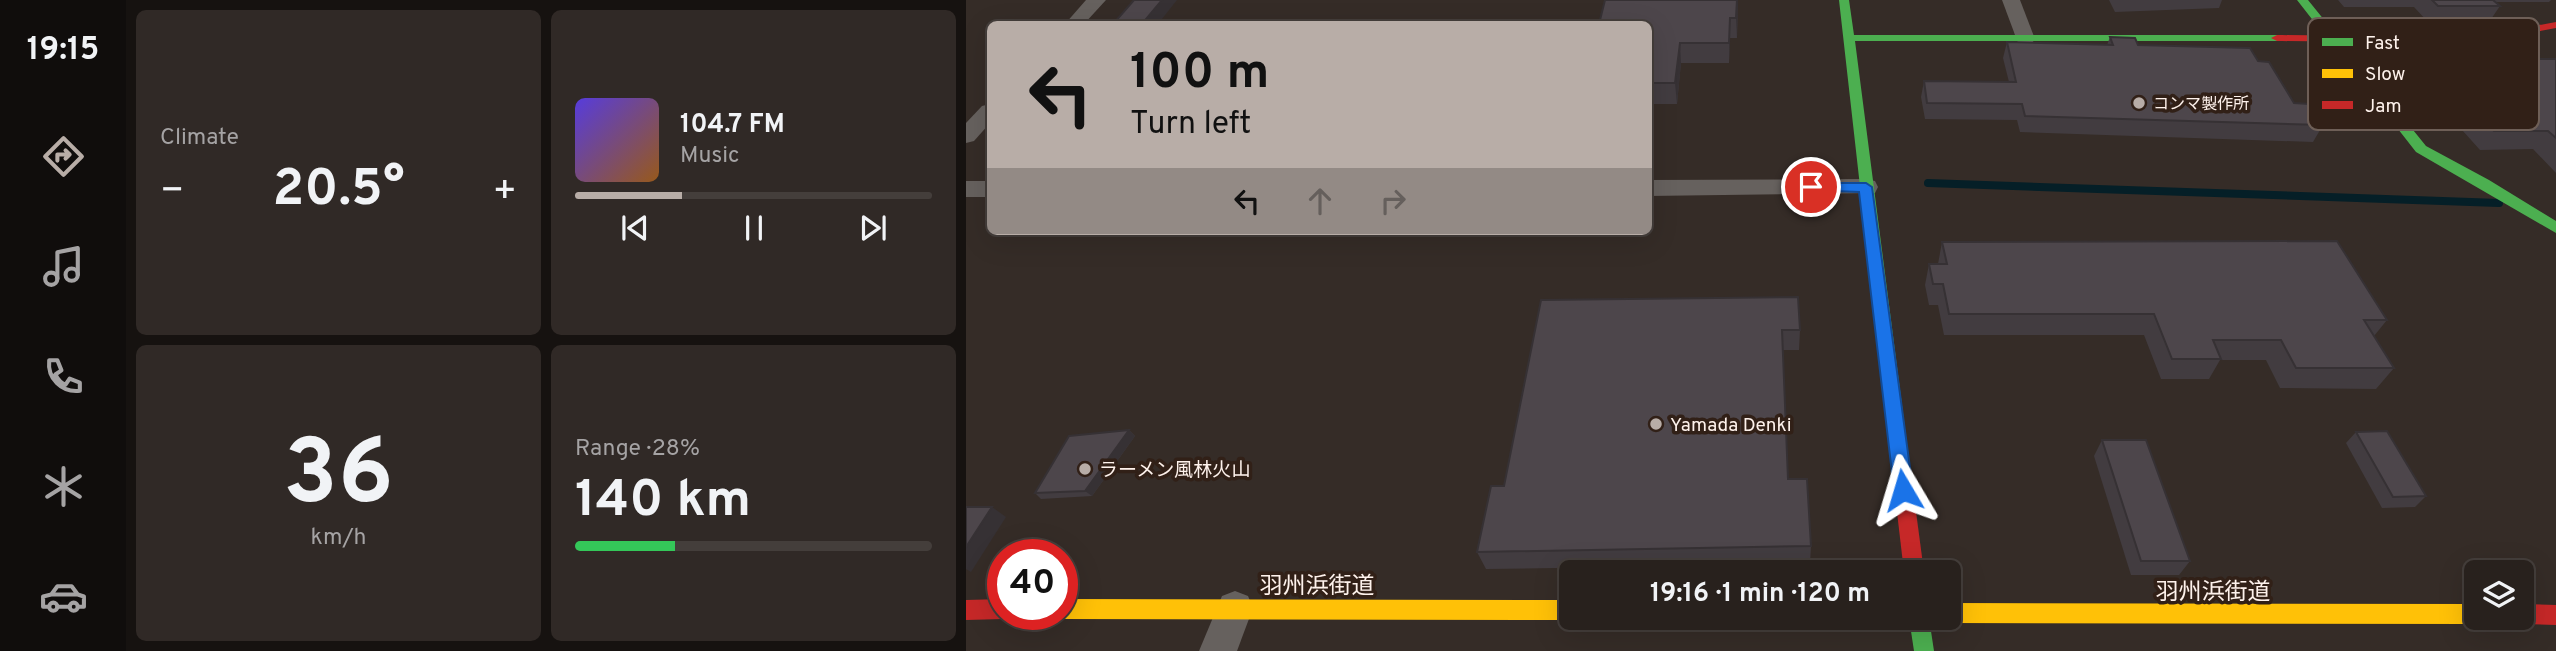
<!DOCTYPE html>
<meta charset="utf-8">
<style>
:root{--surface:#28211d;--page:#302926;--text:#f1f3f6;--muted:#a5a3a4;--line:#443e3b;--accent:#b8ada7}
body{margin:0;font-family:Overpass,"Noto Sans JP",sans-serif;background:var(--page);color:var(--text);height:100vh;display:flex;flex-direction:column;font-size:26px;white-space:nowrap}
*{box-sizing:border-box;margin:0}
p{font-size:23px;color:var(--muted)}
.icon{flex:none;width:38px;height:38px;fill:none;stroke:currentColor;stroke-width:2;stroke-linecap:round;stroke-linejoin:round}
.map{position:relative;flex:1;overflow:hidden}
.panel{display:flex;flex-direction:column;gap:10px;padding:10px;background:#161210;width:840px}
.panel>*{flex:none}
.banner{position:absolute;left:21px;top:21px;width:665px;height:214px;border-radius:10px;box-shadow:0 7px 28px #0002,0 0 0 2px var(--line);background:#b8ada7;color:#111;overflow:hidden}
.tools{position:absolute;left:1498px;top:560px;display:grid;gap:14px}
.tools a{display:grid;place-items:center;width:70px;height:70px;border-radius:10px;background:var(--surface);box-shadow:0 7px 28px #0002,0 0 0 2px var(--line);font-size:35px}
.speed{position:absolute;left:21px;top:539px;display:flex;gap:14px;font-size:35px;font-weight:700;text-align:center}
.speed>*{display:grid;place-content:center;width:91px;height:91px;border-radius:50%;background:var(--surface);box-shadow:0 7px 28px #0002,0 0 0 2px var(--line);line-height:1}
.speed .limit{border:10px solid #d22;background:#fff;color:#111}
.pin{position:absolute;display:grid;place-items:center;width:60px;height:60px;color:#fff;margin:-30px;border:4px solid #fff;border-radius:50%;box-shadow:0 2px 7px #0007}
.me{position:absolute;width:77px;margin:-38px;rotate:353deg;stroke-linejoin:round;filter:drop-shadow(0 0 5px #0008)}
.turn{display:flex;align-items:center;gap:24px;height:147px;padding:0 28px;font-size:32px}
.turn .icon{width:91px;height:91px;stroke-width:2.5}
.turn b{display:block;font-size:49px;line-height:60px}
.lanes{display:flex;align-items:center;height:66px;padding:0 28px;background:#0003;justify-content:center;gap:35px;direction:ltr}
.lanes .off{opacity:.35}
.big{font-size:52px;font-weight:700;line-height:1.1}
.panel .tile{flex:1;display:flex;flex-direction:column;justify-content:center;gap:10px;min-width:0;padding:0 24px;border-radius:10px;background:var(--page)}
.panel .dial{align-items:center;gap:0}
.dial b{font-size:91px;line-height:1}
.song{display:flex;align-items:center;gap:21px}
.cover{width:84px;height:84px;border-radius:10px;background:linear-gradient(135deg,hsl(250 70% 55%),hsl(30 70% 35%))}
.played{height:7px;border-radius:4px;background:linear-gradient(90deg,var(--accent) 30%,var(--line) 30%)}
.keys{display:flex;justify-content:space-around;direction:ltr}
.heat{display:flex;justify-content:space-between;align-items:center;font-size:38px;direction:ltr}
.charge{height:10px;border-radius:5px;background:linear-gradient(90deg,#34c759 28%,var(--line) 0)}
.panel .tiles{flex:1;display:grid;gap:10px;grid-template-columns:repeat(2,1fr)}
.trip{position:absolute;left:593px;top:560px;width:402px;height:70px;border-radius:10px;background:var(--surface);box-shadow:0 7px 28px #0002,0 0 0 2px var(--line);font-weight:700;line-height:70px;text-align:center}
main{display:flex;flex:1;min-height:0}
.menu{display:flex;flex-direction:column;width:126px;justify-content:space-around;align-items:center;background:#100d0c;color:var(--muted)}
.menu .icon{width:49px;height:49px}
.menu .on{color:var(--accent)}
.menu b{font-size:32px;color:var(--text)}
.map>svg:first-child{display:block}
</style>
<main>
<nav class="menu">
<b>19:15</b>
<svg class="icon on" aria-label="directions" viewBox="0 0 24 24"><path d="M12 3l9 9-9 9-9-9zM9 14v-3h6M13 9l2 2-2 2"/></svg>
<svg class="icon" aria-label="music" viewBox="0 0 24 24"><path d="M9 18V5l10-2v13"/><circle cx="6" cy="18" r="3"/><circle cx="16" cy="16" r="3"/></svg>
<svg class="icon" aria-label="phone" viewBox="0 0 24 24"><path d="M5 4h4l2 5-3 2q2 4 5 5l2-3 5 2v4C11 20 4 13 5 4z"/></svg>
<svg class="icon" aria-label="climate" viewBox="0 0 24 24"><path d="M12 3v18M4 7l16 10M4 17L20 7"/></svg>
<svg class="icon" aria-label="car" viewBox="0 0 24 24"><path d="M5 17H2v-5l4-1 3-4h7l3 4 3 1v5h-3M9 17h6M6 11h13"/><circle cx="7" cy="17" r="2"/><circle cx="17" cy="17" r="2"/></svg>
</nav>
<section class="panel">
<div class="tiles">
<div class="tile"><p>Climate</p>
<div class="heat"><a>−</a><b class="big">20.5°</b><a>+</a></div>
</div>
<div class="tile">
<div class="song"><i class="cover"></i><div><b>104.7 FM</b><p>Music</p></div></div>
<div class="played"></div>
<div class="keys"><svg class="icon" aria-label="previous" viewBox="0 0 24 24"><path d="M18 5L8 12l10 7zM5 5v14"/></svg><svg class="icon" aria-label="pause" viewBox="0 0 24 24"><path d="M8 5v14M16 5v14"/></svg><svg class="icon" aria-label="next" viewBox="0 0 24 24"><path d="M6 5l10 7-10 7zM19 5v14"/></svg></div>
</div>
<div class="tile dial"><b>36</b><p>km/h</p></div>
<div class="tile"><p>Range · 28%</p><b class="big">140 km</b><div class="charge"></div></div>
</div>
</section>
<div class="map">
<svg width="1590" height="651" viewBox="0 0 1590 651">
<rect width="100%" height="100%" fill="#352c27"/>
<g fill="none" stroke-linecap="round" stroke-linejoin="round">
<path stroke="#051f27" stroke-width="8" d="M962,183L1533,203"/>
<g fill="#66615e" fill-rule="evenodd">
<path d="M120,0H140L118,24H99Z"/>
<path d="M1036,0H1054L1069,39L1066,43H1052Z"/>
<path d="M24,104V123L8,141L0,143V123L16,106Z"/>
<path d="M900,179L909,181L912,187L909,193L682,196V180Z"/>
<rect x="0" y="181" width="24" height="16"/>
<path d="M269,591L282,596L287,608L271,651H233L256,596Z"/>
</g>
<g fill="#4caf50" fill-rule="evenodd">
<path d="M873,0H883L888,35H1311L1317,38L1311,41H889L941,444L938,449L932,451L926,449L923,444Z"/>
<path d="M1331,0H1342L1460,146L1523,180L1590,221V233L1450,152Z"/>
<path d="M943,618H963L968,651H948Z"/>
</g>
<g fill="#ffc107" fill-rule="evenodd">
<path d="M96,599L606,600V618H611L606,620L96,619L88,614H96Z"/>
<path d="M984,603L1510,604V618H1519L1510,624L984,623L976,618H984Z"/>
</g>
<g fill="#c62828" fill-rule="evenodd">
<path d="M1590,22V28C1497,47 1405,42 1311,41L1305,38L1311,35C1405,36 1497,40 1590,22Z"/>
<path d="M932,437L938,439L941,444L958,572H938L923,444L926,439Z"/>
<path d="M37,599V614L44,616L37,619L0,620V600Z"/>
<path d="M1556,604L1590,605V625L1556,624L1549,621L1547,618H1556Z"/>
</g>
</g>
<g fill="#423c40">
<path d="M639,0H772L771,38H764L763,63H715L711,104H682V24Z"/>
<path d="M1143,0H1256L1253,8L1149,12Z"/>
<path d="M1372,0H1585L1583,2H1529L1534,6L1523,22H1462L1448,7H1378Z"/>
<path d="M1144,37L1172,45L1292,61L1328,103L1357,125L1347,142L1054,132L1051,120L959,119L955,97L958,81L1043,82L1037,58L1041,42L1141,45Z"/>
<path d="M1511,59H1590V173L1567,149L1514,150L1453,82L1465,64L1508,63Z"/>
<path d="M976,242L1421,320L1408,336L1428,368L1410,389L1314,388L1300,360H1254L1243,379H1195L1178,335H978L972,305H963L959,285L963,264H972Z"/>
<path d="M575,300L834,330L833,350H817L822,479L845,546L844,564L520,569L511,552L538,486Z"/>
<path d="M163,430L169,436L126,496L75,499L69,493Z"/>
<path d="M1390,432L1460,496L1449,507L1416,508L1380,443Z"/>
<path d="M1136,440L1224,561L1213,575H1165L1128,456Z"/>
</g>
<g fill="#363134">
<path d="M196,0H211L192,24H176Z"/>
<path d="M771,0H772L771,38L770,18Z"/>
<path d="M764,18V38L763,63V43Z"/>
<path d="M714,43L715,63L711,104L709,83Z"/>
<path d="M163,430L169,436L126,496L119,491Z"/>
<path d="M26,507L40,517L5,572L0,569V547Z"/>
</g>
<g fill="#4d464b" stroke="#363134" stroke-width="2">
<path d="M168,0H196L176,24H147Z"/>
<path d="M639,0H771L770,18H764L763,43H714L709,83H682V24H633Z"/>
<path d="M1466,0H1527L1534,6H1472Z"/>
<path d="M1144,37L1169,38L1172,45L1284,48L1292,61L1303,62L1328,103L1344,104L1357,125L1059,116L1056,104L961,103L958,81L1050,82L1041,42L1147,45Z"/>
<path d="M1511,59H1590V138L1582,131H1528L1465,64L1516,63Z"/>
<path d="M1371,241L1421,320H1398L1428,368H1330L1315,340H1247L1255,359H1206L1188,314H983L977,284H967L963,264H981L976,242Z"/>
<path d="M832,297L834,330H816L822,479H841L845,546L511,552L525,486H538L575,300Z"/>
<path d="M163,430L119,491L69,493L103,436Z"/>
<path d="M1421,431L1460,496L1427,497L1390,432Z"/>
<path d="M1136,440H1180L1224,561H1175Z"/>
<path d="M0,507H26L0,547Z"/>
</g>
<path fill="#1a73e8" stroke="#114b97" stroke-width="2" d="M845,183H900L906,187L947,490L944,495H931L928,490L893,192L840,190L838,187Z"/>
<g fill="#b8ada7" stroke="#312017" stroke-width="2.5">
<circle cx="1173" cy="103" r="7"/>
<circle cx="690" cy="424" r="7"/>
<circle cx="119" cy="469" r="7"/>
</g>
<g text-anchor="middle" stroke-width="7" stroke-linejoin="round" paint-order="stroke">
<g font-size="16" fill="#fef2ec" stroke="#312017" text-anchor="start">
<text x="1187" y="109">コンマ製作所</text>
</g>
<g font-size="19" fill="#fef2ec" stroke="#312017" text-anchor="start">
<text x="704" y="431">Yamada Denki</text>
<text x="133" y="476">ラーメン風林火山</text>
</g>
<g font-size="23" fill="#fef2ec" stroke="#312017">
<text x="351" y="593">羽州浜街道</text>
<text x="1247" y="599">羽州浜街道</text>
</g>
</g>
<rect x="1342" y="18" width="231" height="112" rx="10" fill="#312017" stroke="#6e5f57" stroke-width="2"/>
<rect x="1356" y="38" width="31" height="8" fill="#4caf50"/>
<rect x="1356" y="69" width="31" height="9" fill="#ffc107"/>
<rect x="1356" y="101" width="31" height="8" fill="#c62828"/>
<g font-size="19" fill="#fef2ec">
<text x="1399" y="49">Fast</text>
<text x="1399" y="80">Slow</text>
<text x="1399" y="112">Jam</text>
</g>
</svg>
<div class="tools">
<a><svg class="icon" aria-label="layers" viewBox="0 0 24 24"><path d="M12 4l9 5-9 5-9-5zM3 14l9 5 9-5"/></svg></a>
</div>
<div class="speed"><div class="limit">40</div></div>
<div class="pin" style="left:845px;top:187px;background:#d93025"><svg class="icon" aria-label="arrive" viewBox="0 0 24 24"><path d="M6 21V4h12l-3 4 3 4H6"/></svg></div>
<svg class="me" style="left:937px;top:490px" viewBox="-20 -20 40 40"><path d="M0-17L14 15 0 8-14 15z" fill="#1a73e8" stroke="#fff" stroke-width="4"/></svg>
<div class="trip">19:16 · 1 min · 120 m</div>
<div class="banner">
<div class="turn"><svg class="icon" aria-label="left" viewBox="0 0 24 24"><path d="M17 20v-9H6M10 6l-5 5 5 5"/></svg><div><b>100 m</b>Turn left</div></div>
<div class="lanes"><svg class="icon" aria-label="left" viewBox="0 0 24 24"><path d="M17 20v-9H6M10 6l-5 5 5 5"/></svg><svg class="icon off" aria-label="ahead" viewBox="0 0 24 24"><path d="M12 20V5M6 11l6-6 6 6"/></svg><svg class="icon off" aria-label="right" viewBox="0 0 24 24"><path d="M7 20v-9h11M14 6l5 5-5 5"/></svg></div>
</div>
</div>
</main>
